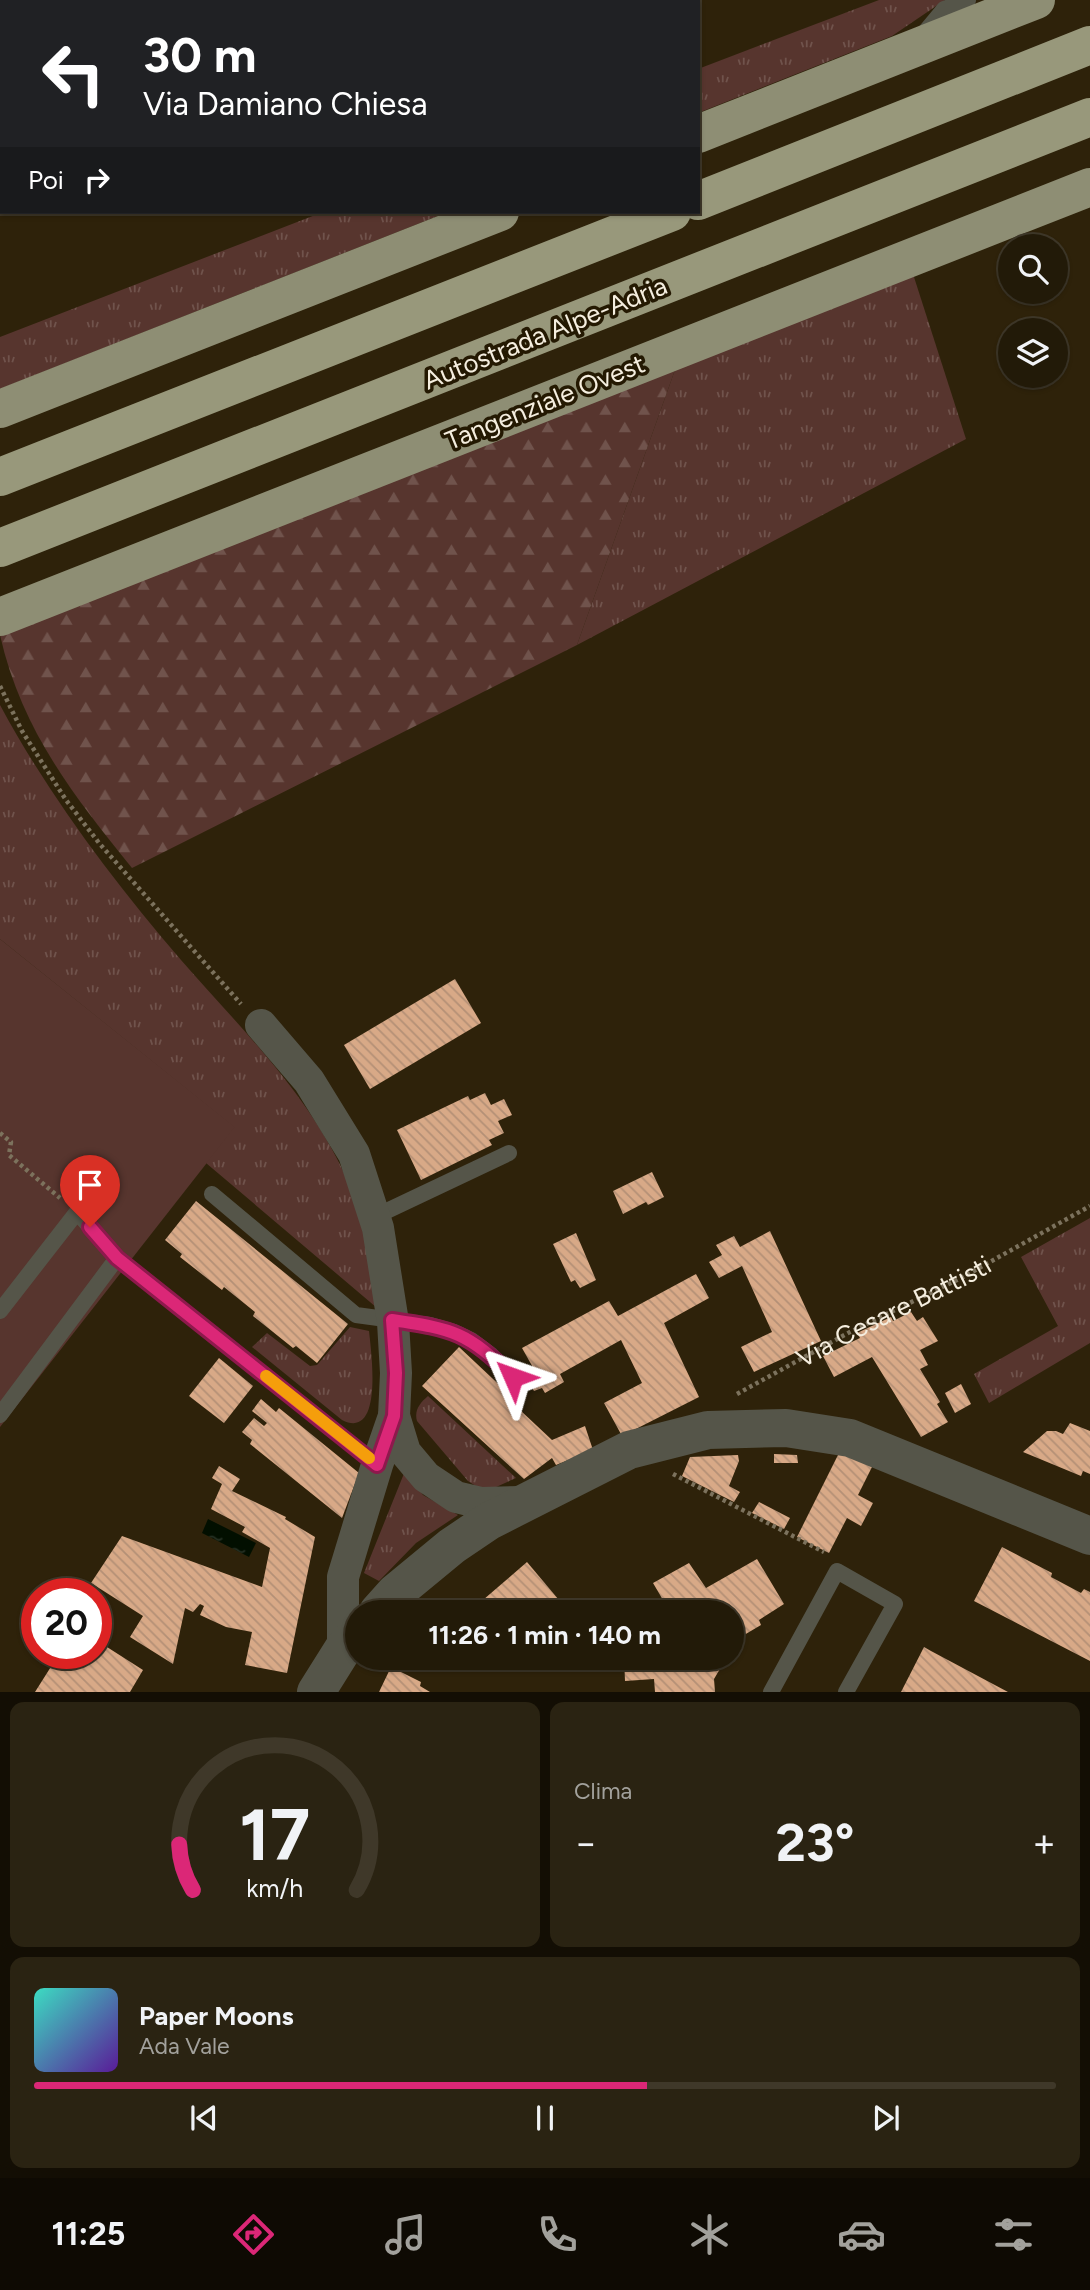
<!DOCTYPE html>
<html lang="it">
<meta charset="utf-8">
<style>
:root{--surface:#221a08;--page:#2a2312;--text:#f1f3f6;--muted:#a2a19c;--line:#3f3829;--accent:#db2777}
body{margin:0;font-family:Figtree,sans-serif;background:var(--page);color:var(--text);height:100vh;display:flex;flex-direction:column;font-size:26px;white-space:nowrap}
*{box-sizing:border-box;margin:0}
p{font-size:23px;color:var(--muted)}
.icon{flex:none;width:38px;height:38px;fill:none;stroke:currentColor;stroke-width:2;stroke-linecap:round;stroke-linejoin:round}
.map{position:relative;height:1692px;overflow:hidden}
.panel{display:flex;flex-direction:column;gap:10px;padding:10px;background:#130e04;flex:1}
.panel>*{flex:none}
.banner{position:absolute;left:0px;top:0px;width:700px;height:214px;box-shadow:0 2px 5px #0004,0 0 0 2px var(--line);background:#202124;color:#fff;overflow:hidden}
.fabs{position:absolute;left:998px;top:234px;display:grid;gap:14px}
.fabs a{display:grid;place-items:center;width:70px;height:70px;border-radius:50%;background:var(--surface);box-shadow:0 2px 5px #0004,0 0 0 2px var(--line);font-size:35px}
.speed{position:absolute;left:21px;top:1578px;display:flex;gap:14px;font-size:35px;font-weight:700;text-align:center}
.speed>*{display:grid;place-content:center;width:91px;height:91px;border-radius:50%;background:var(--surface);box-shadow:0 2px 5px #0004,0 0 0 2px var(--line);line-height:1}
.speed .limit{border:10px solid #d22;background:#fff;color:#111}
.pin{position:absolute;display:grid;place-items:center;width:60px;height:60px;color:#fff;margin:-72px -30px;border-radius:50% 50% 50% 0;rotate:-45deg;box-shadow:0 0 7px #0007}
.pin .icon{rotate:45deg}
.me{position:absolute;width:77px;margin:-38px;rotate:313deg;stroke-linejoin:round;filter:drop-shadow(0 0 5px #0008)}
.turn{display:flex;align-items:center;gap:24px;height:147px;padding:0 28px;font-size:32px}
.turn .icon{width:91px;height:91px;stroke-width:2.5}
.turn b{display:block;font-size:49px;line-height:60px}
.then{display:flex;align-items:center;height:66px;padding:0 28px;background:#0003;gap:14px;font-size:26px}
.big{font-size:52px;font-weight:700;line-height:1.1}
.panel .widget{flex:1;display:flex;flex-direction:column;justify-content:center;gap:10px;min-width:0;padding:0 24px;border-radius:14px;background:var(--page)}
.panel .dial{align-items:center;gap:0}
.dial svg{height:182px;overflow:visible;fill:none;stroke:var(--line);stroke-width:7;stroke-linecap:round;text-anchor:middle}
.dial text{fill:var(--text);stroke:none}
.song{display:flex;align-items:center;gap:21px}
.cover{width:84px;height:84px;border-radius:10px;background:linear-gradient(135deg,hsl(170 70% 55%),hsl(270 70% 35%))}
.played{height:7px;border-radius:4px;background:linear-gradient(90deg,var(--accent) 60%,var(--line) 60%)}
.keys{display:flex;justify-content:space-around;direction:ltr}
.heat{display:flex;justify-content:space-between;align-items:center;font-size:38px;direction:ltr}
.panel .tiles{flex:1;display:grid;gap:10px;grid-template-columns:1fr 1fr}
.widget:last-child{grid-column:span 2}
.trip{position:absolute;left:345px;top:1600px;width:399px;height:70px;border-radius:35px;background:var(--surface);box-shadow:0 2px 5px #0004,0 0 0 2px var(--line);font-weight:700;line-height:70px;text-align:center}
.tabs{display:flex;height:112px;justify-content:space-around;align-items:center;background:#0e0a03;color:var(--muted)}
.tabs .icon{width:49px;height:49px}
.tabs .selected{color:var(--accent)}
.tabs b{font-size:32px;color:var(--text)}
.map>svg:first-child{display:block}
</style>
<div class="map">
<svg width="1090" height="1692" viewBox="0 0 1090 1692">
<defs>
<pattern id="grass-tufts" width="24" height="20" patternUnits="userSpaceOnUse" patternTransform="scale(1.75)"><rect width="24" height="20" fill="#57352e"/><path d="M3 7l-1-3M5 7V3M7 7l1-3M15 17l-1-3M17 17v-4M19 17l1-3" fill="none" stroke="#70534c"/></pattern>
<pattern id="forest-firs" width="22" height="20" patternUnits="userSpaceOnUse" patternTransform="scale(1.75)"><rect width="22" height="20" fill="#57352e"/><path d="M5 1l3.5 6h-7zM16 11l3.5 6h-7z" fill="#70534c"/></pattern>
<pattern id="water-ripples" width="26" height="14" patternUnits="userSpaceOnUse" patternTransform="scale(1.75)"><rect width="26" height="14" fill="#020f00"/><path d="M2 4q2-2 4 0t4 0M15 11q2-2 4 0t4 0" fill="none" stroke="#283225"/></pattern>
<pattern id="building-back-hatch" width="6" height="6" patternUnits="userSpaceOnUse" patternTransform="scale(1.75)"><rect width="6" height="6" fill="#d8a987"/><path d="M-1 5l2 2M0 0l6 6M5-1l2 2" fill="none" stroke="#b49076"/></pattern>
</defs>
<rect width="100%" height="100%" fill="#2e220a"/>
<g fill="url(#grass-tufts)">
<path d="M879,0H945L892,36L698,113V69Z"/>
<path d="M323,212H448L0,389V337Z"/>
<path d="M913,274L966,439L577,645L676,367Z"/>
<path d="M0,705C49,796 114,882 181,960C243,1031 315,1100 351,1189C368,1229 374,1271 383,1313L206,1163L234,1127L0,939Z"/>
<path d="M1090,1218V1343L989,1403L974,1374L1058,1326L1021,1257Z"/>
<path d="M350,1327L369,1331C371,1351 384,1441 342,1420L252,1347L267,1333L310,1366L317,1365Z"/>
<path d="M428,1396L516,1478L485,1492L468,1481L417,1421C414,1410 420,1403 428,1396Z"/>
<path d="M405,1471L423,1495L458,1515L416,1543L379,1581L364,1573Z"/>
</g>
<path fill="url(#forest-firs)" d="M676,367L577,645L132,868C73,795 21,729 0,635Z"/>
<path fill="#57352e" d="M0,939L235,1127L0,1427Z"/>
<path fill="url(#water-ripples)" d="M208,1519L256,1543L249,1557L202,1533Z"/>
<g fill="url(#building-back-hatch)">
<path d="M455,979L481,1023L370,1089L344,1045Z"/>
<path d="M485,1093L491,1105L504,1099L512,1115L498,1121L504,1133L489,1140L492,1145L421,1180L397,1130L468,1096L470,1100Z"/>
<path d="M652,1172L664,1197L648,1205L646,1202L623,1214L613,1191Z"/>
<path d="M196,1201L348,1324L317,1363L296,1346L293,1348L253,1316L255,1312L224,1287L222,1290L180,1257L182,1254L165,1240Z"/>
<path d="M770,1231L821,1341L754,1372L741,1347L772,1332L742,1266L719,1278L709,1262L722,1255L716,1245L734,1236L740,1247Z"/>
<path d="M576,1233L596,1280L580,1288L575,1280L571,1282L553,1244Z"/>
<path d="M696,1274L709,1298L664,1323L699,1397L622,1436L604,1403L642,1383L621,1340L560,1374L564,1382L545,1393L542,1388L534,1391L529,1383L540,1380L522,1348L609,1301L618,1316Z"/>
<path d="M911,1312L917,1321L923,1317L938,1341L920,1350L928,1365L920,1369L940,1402L937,1404L948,1422L921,1437L872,1357L834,1377L823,1356L860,1338L857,1333L891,1317L893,1321Z"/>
<path d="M459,1347L509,1394L506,1397L552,1440L585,1426L593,1450L556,1465L552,1458L524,1479L422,1386Z"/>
<path d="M219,1358L253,1386L224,1423L189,1396Z"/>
<path d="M961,1384L971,1404L955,1413L945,1393Z"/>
<path d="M261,1399L276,1412L279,1408L359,1473L342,1518L250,1444L252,1440L242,1432L254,1418L264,1426L267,1423L252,1411Z"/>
<path d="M1070,1423L1090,1431V1474L1083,1471L1081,1476L1023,1452L1047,1431H1056L1063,1434Z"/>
<path d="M841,1449L873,1465L858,1495L873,1503L861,1526L847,1518L829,1553L797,1537Z"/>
<path d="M774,1454L797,1455L798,1463H774Z"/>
<path d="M738,1455L739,1461L729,1486L740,1492L734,1502L682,1476L690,1457Z"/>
<path d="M219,1466L240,1479L232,1491L286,1517L285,1519L315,1537L287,1673L245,1665L252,1632L226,1627L200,1615L204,1606L200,1604L193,1612L185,1608L173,1664L130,1637L143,1616L91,1583L122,1536L262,1587L270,1548L242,1532L245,1527L211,1509L222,1484L212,1478Z"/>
<path d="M759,1502L790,1518L784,1529L752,1513Z"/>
<path d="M1002,1547L1052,1573L1051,1577L1081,1593L1084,1589L1090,1592V1661L974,1601Z"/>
<path d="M757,1559L784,1604L759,1620L761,1625L739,1638L732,1650V1612H670L653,1583L689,1563L706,1588Z"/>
<path d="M527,1562L564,1606L558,1612H469Z"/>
<path d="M96,1640L143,1670L130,1692H35L59,1654H96Z"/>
<path d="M924,1647L931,1651L1008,1692H901Z"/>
<path d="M487,1657H504L494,1666Z"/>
<path d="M624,1657H727L714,1679L715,1692H655L654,1679L625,1681Z"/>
<path d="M391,1667L421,1682L420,1686L430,1692H379Z"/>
</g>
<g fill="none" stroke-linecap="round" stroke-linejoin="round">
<g stroke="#7c725d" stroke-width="4.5" stroke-dasharray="3.5 3.5" stroke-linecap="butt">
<path d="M0,686L22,731L66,800L99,843L241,1004"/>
<path d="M0,1133L11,1142L9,1155L60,1198"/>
<path id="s1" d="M737,1394L850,1332L963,1277L1090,1206"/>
<path d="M673,1474L824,1552"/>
</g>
<g stroke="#555549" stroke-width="16">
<path d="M924,33L944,9L968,0"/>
<path d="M212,1194L356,1315L430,1325L454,1332L471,1340L491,1355L513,1377"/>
<path d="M374,1217L509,1153"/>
<path d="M0,1311L77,1212L117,1258L377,1465"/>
<path d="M0,1415L117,1258"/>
<path d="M771,1692L837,1571L895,1604L846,1692"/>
</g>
<g stroke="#555549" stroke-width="32">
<path d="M261,1025L309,1081L354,1154L378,1228L393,1322L396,1373L394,1416L377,1465L343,1577V1649"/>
<path d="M394,1416L405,1452L426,1477L456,1497L481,1503L523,1502"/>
</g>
<g stroke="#555549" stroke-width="38">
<path d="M378,1612L395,1593L452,1546L489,1521L629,1450L708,1430L786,1428L850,1438L1090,1536"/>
<path d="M316,1692L343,1649L357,1634"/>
</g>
<g stroke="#8e8e74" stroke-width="38">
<path d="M698,134L1036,0"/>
<path d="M0,409L500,212"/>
<path d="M0,617L1090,187"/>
</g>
<g stroke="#98987b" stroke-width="38">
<path d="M698,201L1090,45"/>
<path d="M0,477L672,212"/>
<path d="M0,548L1090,117"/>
</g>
</g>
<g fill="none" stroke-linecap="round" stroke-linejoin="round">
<g stroke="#8e194d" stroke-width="18">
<path id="route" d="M90,1227L117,1258L377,1465L394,1416L396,1373L392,1320C454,1329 467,1332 513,1377"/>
</g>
<use href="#route" stroke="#db2777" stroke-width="12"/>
<path stroke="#f59e0b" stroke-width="12" d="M266,1376L369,1458"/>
</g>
<g text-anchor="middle" stroke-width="7" stroke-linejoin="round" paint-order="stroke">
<g font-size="26" fill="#f5eedf" stroke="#241902">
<text transform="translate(545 333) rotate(-22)" y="9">Autostrada Alpe-Adria</text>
<text transform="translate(545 402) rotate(-22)" y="9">Tangenziale Ovest</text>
<text dy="9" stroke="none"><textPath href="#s1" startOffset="177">Via Cesare Battisti</textPath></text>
</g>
</g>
</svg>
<div class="fabs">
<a><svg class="icon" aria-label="search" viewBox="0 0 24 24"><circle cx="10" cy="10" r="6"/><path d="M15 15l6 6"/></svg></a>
<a><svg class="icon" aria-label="layers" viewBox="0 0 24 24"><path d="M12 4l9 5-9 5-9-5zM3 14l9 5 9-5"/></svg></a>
</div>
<div class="speed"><div class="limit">20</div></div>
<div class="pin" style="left:90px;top:1227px;background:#d93025"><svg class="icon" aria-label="arrive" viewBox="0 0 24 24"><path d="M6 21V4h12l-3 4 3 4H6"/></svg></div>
<svg class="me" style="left:513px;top:1377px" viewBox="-20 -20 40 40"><path d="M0-17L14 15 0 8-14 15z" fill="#db2777" stroke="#fff" stroke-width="4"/></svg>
<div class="trip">11:26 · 1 min · 140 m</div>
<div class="banner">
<div class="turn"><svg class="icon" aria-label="left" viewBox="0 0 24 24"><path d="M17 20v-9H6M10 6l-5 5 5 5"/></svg><div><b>30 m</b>Via Damiano Chiesa</div></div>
<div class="then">Poi<svg class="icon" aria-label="right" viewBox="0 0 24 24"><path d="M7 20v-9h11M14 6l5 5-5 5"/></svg></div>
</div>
</div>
<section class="panel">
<div class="tiles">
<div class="widget dial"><svg viewBox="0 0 100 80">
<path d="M14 69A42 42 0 1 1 86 69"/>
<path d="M14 69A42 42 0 0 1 8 49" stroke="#db2777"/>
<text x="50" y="56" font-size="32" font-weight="700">17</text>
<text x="50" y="72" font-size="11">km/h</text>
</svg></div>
<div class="widget"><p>Clima</p>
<div class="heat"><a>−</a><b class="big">23°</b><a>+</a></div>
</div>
<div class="widget">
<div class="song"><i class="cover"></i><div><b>Paper Moons</b><p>Ada Vale</p></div></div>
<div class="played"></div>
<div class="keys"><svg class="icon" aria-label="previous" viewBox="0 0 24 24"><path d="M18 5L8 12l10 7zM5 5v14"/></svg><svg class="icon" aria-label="pause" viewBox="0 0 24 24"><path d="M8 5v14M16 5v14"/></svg><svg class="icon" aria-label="next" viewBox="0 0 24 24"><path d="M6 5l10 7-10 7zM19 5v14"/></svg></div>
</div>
</div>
</section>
<nav class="tabs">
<b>11:25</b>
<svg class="icon selected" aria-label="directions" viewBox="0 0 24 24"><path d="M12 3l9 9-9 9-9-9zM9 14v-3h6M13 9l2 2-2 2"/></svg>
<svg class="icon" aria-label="music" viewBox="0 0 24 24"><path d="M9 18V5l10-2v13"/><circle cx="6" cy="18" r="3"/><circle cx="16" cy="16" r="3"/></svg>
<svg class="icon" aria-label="phone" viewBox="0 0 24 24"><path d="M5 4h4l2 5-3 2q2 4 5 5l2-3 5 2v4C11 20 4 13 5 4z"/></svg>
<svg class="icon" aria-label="climate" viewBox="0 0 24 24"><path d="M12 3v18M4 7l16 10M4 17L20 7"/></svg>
<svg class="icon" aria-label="car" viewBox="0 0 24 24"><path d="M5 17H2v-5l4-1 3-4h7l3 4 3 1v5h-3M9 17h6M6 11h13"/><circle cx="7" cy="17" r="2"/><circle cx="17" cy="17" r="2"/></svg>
<svg class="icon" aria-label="filters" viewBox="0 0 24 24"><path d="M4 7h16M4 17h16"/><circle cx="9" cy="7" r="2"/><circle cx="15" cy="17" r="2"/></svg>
</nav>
